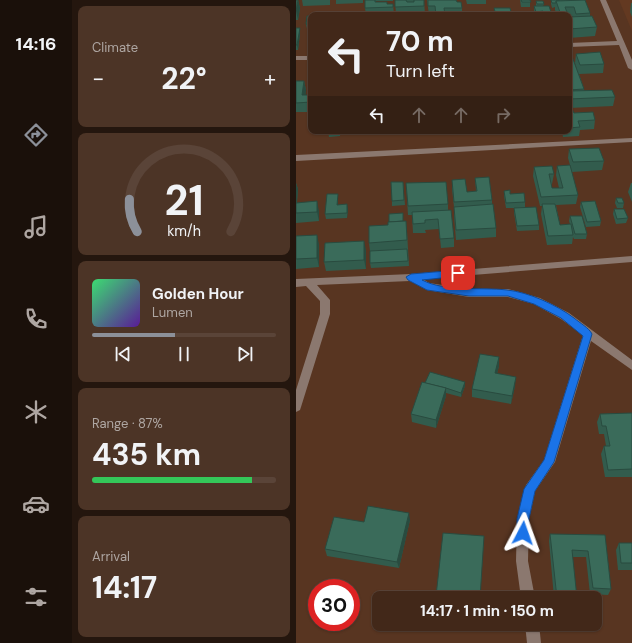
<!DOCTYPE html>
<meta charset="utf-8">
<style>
:root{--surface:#422819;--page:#4c3426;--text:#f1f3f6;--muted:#aea6a2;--line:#5a4438;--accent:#8c9099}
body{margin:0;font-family:"DM Sans",sans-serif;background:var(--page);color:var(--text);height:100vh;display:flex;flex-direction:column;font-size:15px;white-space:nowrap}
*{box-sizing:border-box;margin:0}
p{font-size:13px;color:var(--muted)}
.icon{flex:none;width:22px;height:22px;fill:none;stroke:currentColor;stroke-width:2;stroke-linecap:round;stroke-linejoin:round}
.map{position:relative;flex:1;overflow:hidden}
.drawer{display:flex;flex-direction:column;gap:6px;padding:6px;background:#24160e;width:224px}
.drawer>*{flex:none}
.top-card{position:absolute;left:12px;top:12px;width:264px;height:122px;border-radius:8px;box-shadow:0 1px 3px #0004,0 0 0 1px var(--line);background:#422819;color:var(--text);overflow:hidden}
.speed{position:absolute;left:12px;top:579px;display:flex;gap:8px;font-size:20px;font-weight:700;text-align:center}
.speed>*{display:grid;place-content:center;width:52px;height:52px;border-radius:50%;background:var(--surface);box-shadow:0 1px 3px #0004,0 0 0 1px var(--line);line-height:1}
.speed .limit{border:6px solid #d22;background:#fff;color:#111}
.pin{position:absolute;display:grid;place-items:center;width:34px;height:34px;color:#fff;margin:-17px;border-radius:8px;box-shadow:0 2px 6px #0006}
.me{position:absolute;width:44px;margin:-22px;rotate:4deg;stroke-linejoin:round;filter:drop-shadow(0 0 3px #0008)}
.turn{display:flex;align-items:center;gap:14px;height:84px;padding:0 12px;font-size:18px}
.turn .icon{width:52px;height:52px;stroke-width:2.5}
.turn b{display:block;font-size:28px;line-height:34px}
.lanes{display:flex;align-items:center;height:38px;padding:0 12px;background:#0003;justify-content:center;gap:20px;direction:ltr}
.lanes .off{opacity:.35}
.big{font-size:30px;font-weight:700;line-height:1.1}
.drawer .card{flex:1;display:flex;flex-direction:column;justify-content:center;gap:6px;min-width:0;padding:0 14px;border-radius:8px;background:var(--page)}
.drawer .dial{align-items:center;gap:0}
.dial svg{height:104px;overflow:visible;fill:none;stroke:var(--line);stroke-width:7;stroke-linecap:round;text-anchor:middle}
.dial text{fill:var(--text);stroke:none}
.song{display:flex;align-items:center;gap:12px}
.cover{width:48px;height:48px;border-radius:6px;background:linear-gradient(135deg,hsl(140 70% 55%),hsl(270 70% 35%))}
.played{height:4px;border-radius:2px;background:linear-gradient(90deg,var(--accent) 45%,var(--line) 45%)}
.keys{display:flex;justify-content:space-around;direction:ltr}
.heat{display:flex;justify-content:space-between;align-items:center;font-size:22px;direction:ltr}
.charge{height:6px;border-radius:3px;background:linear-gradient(90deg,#34c759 87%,var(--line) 0)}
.trip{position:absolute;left:76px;top:591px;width:230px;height:40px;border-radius:8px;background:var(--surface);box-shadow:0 1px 3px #0004,0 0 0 1px var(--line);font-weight:700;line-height:40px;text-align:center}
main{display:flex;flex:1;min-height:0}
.tab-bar{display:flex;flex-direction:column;width:72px;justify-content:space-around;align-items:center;background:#1a100a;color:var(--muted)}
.tab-bar .icon{width:28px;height:28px}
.tab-bar .selected{color:var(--accent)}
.tab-bar b{font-size:18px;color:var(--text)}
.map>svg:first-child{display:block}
</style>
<main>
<nav class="tab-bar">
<b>14:16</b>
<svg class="icon selected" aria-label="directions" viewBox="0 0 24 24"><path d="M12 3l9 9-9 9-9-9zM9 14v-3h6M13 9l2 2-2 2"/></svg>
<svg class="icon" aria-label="music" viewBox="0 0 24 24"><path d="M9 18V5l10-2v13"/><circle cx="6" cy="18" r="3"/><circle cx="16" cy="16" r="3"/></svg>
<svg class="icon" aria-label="phone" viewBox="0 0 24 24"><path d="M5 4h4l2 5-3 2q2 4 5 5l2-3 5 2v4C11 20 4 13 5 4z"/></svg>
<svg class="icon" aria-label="climate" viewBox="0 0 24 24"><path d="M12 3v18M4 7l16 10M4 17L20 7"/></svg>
<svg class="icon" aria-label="car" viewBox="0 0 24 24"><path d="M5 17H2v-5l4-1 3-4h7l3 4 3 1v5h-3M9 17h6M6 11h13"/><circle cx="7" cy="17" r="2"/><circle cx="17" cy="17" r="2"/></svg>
<svg class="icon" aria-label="filters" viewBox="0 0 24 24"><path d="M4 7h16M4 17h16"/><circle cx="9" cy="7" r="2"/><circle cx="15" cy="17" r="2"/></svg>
</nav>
<section class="drawer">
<div class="card"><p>Climate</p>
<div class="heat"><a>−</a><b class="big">22°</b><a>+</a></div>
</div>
<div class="card dial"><svg viewBox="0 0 100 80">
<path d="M14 69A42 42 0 1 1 86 69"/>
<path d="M14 69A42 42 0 0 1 8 44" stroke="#8c9099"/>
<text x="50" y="56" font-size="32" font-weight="700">21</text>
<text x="50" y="72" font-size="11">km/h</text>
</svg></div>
<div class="card">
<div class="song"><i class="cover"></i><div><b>Golden Hour</b><p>Lumen</p></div></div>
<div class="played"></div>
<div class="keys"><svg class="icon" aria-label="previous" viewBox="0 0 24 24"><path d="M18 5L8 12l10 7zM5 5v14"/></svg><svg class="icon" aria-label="pause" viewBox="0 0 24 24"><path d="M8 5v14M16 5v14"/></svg><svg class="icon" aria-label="next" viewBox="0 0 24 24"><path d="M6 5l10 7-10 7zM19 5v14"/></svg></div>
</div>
<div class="card"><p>Range · 87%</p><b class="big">435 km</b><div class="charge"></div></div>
<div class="card"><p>Arrival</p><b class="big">14:17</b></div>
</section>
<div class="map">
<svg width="336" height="643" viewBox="0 0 336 643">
<rect width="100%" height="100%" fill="#583521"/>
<path fill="#633921" d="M323,0H336V31Z"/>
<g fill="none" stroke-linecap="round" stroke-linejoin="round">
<g fill="#8b786f" fill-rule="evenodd">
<path d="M304,0H310L336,60V70L332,68L323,45L273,47V43L321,41Z"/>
<rect x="0" y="56" width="15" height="4"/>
<path d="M336,138V142L0,161V155Z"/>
<path d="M336,256V262L127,279L133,283L173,289H212L244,298L273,313L336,360V370L295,341L259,462L239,491L233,519L232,561L239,598H225L220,561L221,519L230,485L248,460L287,335L265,319L238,304L212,297H173L131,290L114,281L21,285L34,300V314L5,407L4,410L0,412V390L24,314V301L10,286L0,287V279L115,274Z"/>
<path d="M229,624H243L245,643H231Z"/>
</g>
</g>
<g fill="#325c4d">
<path d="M0,0H2L4,8L2,20H0Z"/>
<path d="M6,0H34V5L7,6Z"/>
<path d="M40,0H67V3L40,4Z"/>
<path d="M69,0H97V1H80V2L91,4H97L98,15H70L69,8Z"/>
<path d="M99,0H128L129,15H100Z"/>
<path d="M131,0H160L161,2L166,8V15H168H133Z"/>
<path d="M170,0H190V4H171Z"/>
<path d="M224,0H234V7H225Z"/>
<path d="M255,0L263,1V0H289L294,13V16L301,27L299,36L273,38V17H277L276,16H273V15H261L259,10V7L256,8L255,4Z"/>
<path d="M240,1L248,4L247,6L256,15H239L238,11V6H240Z"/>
<path d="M335,3H336V17L334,12Z"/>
<path d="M198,8L215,12L214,15H199Z"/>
<path d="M15,16V29H11L10,24Z"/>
<path d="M0,28L4,33L2,50H0Z"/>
<path d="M273,51L282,73L279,63L280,54L308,64L307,73L283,74L288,89V91L319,97L317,106L273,108Z"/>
<path d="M0,81H8L10,90L9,95H15V112H0Z"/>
<path d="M273,109L278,113L299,120L298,129L284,130L283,136L267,137L266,131H273Z"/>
<path d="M32,131H45L44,136L33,137Z"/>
<path d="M54,131H66L65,135H54Z"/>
<path d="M273,149L308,161L306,170L276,172L272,158Z"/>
<path d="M261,166L282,195L280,204L260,205L264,225L274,224L273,221L274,216L291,234L290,239H278L277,237L276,244L251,245L245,214L246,206H244L237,176L238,167L258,174L256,184H255L256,188H263L260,175Z"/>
<path d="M179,178L196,200V204L200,228V237L160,240L158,216V207L156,189V180L171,192L180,191Z"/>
<path d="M107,182L109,205L96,206V201Z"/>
<path d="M0,183L2,189L1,203L23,211V221L0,223Z"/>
<path d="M110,183L152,204V210L158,238V247L145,248L143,229L129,230L130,233H117L116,215H112Z"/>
<path d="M335,183H336V202L332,192Z"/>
<path d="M208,191L229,202V207L243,225V230L221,231L218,213V208H210L208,196Z"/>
<path d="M42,194V205L52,209L51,218L30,219L29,214Z"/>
<path d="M320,198L328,203L327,208H321L319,203Z"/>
<path d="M285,202L305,221L304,226L290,227L284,207Z"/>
<path d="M318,209L332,218L330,223L320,224L317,214Z"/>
<path d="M108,221L111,231L113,266L75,268L74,263V251L73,243L92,225Z"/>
<path d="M0,236L23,244V267L0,269Z"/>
<path d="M70,250V269L30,271L28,262Z"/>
<path d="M203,366L201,374L219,386L215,404L176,397V389Z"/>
<path d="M129,383L169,386L165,397L150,393V396L140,428L116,422L115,414Z"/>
<path d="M336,413V477H309L305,454L308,446H310L308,434H303L301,422L304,414Z"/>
<path d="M114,520L103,568L31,556L29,549L68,522Z"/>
<path d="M254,534L309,535L315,589L312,595L294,594L290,557H276L281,598H258L253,541Z"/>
<path d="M323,543H336V570H322L320,550Z"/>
<path d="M140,596L184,598H140Z"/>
</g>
<g fill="#294b3f">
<path d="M2,0L4,8L2,20L0,11Z"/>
<path d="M4,28V33L2,50L1,45Z"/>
<path d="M8,81L10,90L9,102L6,95Z"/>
<path d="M0,183L2,189L0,210Z"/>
<path d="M42,194V210L41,205Z"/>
<path d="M21,201L23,211V221L21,212Z"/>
<path d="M51,204L52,209L51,218Z"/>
<path d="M21,235L23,244V267L21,258Z"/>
<path d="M68,241L70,250V269L68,260Z"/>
<path d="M203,357V366L199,382V373Z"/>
<path d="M220,377L219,386L215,404L216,396Z"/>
<path d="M169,382V386L165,397V393Z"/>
<path d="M150,388V396L140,428V420Z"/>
<path d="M113,513L114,520L103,568L101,562Z"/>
</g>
<g fill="#3a6b5a" stroke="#294b3f">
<path d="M0,0H2L0,11Z"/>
<path d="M69,0H79V2H91V4H97V7L69,8Z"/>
<path d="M99,0H110L111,2H118V0H128V6L99,7Z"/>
<path d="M132,0H160L161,2H165L166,8H148L149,15H140L139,6H132Z"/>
<path d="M225,0H234L235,2H226Z"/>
<path d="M255,0H263V1H260V3H256Z"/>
<path d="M289,0L294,13L280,14L278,7H269L272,15H265L260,1Z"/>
<path d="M240,1H247L248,4H241Z"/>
<path d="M238,6H253L256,15H248L247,11L240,12Z"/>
<path d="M198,8H214L215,12L209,13L210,15H200Z"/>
<path d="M98,13V15H70V14Z"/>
<rect x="40" y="14" width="18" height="1"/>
<path d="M11,16H15V24H10Z"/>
<path d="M296,16L301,27L273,29V17Z"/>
<path d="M0,28H4L1,45H0Z"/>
<path d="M273,51H274L288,89L273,90Z"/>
<path d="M304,52L308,64L284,65L280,54Z"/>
<path d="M0,81H8L6,95H15V102L0,103Z"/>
<path d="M316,90L319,97L273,99V91Z"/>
<path d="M273,109H276L278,113L297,112L299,120L282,121L284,127L273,128Z"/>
<path d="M303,148L308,161L277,162L273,149Z"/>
<path d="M274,165L282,195L245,197L238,167L256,166L258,174H253L256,188H267L261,166Z"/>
<path d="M193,177L196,200L158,202L156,180L169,179L171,192L181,191L179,178Z"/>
<path d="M95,182H107L108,200L96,201Z"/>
<path d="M150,182L152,204L112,206L110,183Z"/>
<path d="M214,190V194L228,193L229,202L210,203L208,191Z"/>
<path d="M31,194H42L41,205L51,204V213L29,214Z"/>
<path d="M320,198H326L328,203H322Z"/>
<path d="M21,201V212L0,213V203Z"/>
<path d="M299,201L305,221L291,222L285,202Z"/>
<path d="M197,204L200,228L160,230L158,207Z"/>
<path d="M246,204H259L264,225L275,224L277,235L252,236Z"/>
<path d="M240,207L243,225L221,226L218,208Z"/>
<path d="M318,209H328L332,218L321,219Z"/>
<path d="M155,210L158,238L144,239L142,219L129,220V223L117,224L116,212Z"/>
<path d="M107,213V221L93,222V214Z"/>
<path d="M274,216H286L291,234H279Z"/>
<path d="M110,221L111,240L73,243V226L92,225V222Z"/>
<path d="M21,235V258L0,259V236Z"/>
<path d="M68,241V260L28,262L29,243Z"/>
<path d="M111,249L112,261L74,263V251Z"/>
<path d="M184,354L203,357L199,373L220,377L216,396L176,389Z"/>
<path d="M134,372L169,382L165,393L150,388L129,383Z"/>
<path d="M126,382L150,388L140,420L115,414Z"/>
<path d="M336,413V469L312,470L308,446H314L310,426H306L304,414Z"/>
<path d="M72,506L113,513L101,562L29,549L38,517L68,522Z"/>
<path d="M147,533L188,536L184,598H159L140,596Z"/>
<path d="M254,534L309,535L315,589L297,588L292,551L276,550L281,598H261Z"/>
<path d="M323,543H336V563H325Z"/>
</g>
<path fill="#1a73e8" stroke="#114b97" d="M162,270L165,271L166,273L165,276L126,280C149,292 185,287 211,290C232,292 261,305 278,318C284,323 293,328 296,334L258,462L239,491L233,519L232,533L231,537L227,539L223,537L221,533V519L228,489L248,460L287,336L265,318L238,304L212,296H173L131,290L112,280L110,277L115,274Z"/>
</svg>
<div class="speed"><div class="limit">30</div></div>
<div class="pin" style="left:162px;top:273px;background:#d93025"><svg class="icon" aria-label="arrive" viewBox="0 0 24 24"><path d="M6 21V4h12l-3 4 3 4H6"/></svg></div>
<svg class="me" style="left:227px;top:533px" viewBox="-20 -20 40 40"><path d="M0-17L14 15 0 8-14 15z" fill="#1a73e8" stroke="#fff" stroke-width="4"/></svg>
<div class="trip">14:17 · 1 min · 150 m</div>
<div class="top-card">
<div class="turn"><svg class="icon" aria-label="left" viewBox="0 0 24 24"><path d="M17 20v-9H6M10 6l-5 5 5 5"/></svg><div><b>70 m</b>Turn left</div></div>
<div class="lanes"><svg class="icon" aria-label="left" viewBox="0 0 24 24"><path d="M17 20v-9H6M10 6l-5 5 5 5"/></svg><svg class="icon off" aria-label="ahead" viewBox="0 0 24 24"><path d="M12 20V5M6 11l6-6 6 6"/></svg><svg class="icon off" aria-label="ahead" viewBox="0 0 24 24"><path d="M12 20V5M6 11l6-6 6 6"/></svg><svg class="icon off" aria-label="right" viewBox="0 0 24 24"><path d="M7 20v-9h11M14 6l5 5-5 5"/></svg></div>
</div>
</div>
</main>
